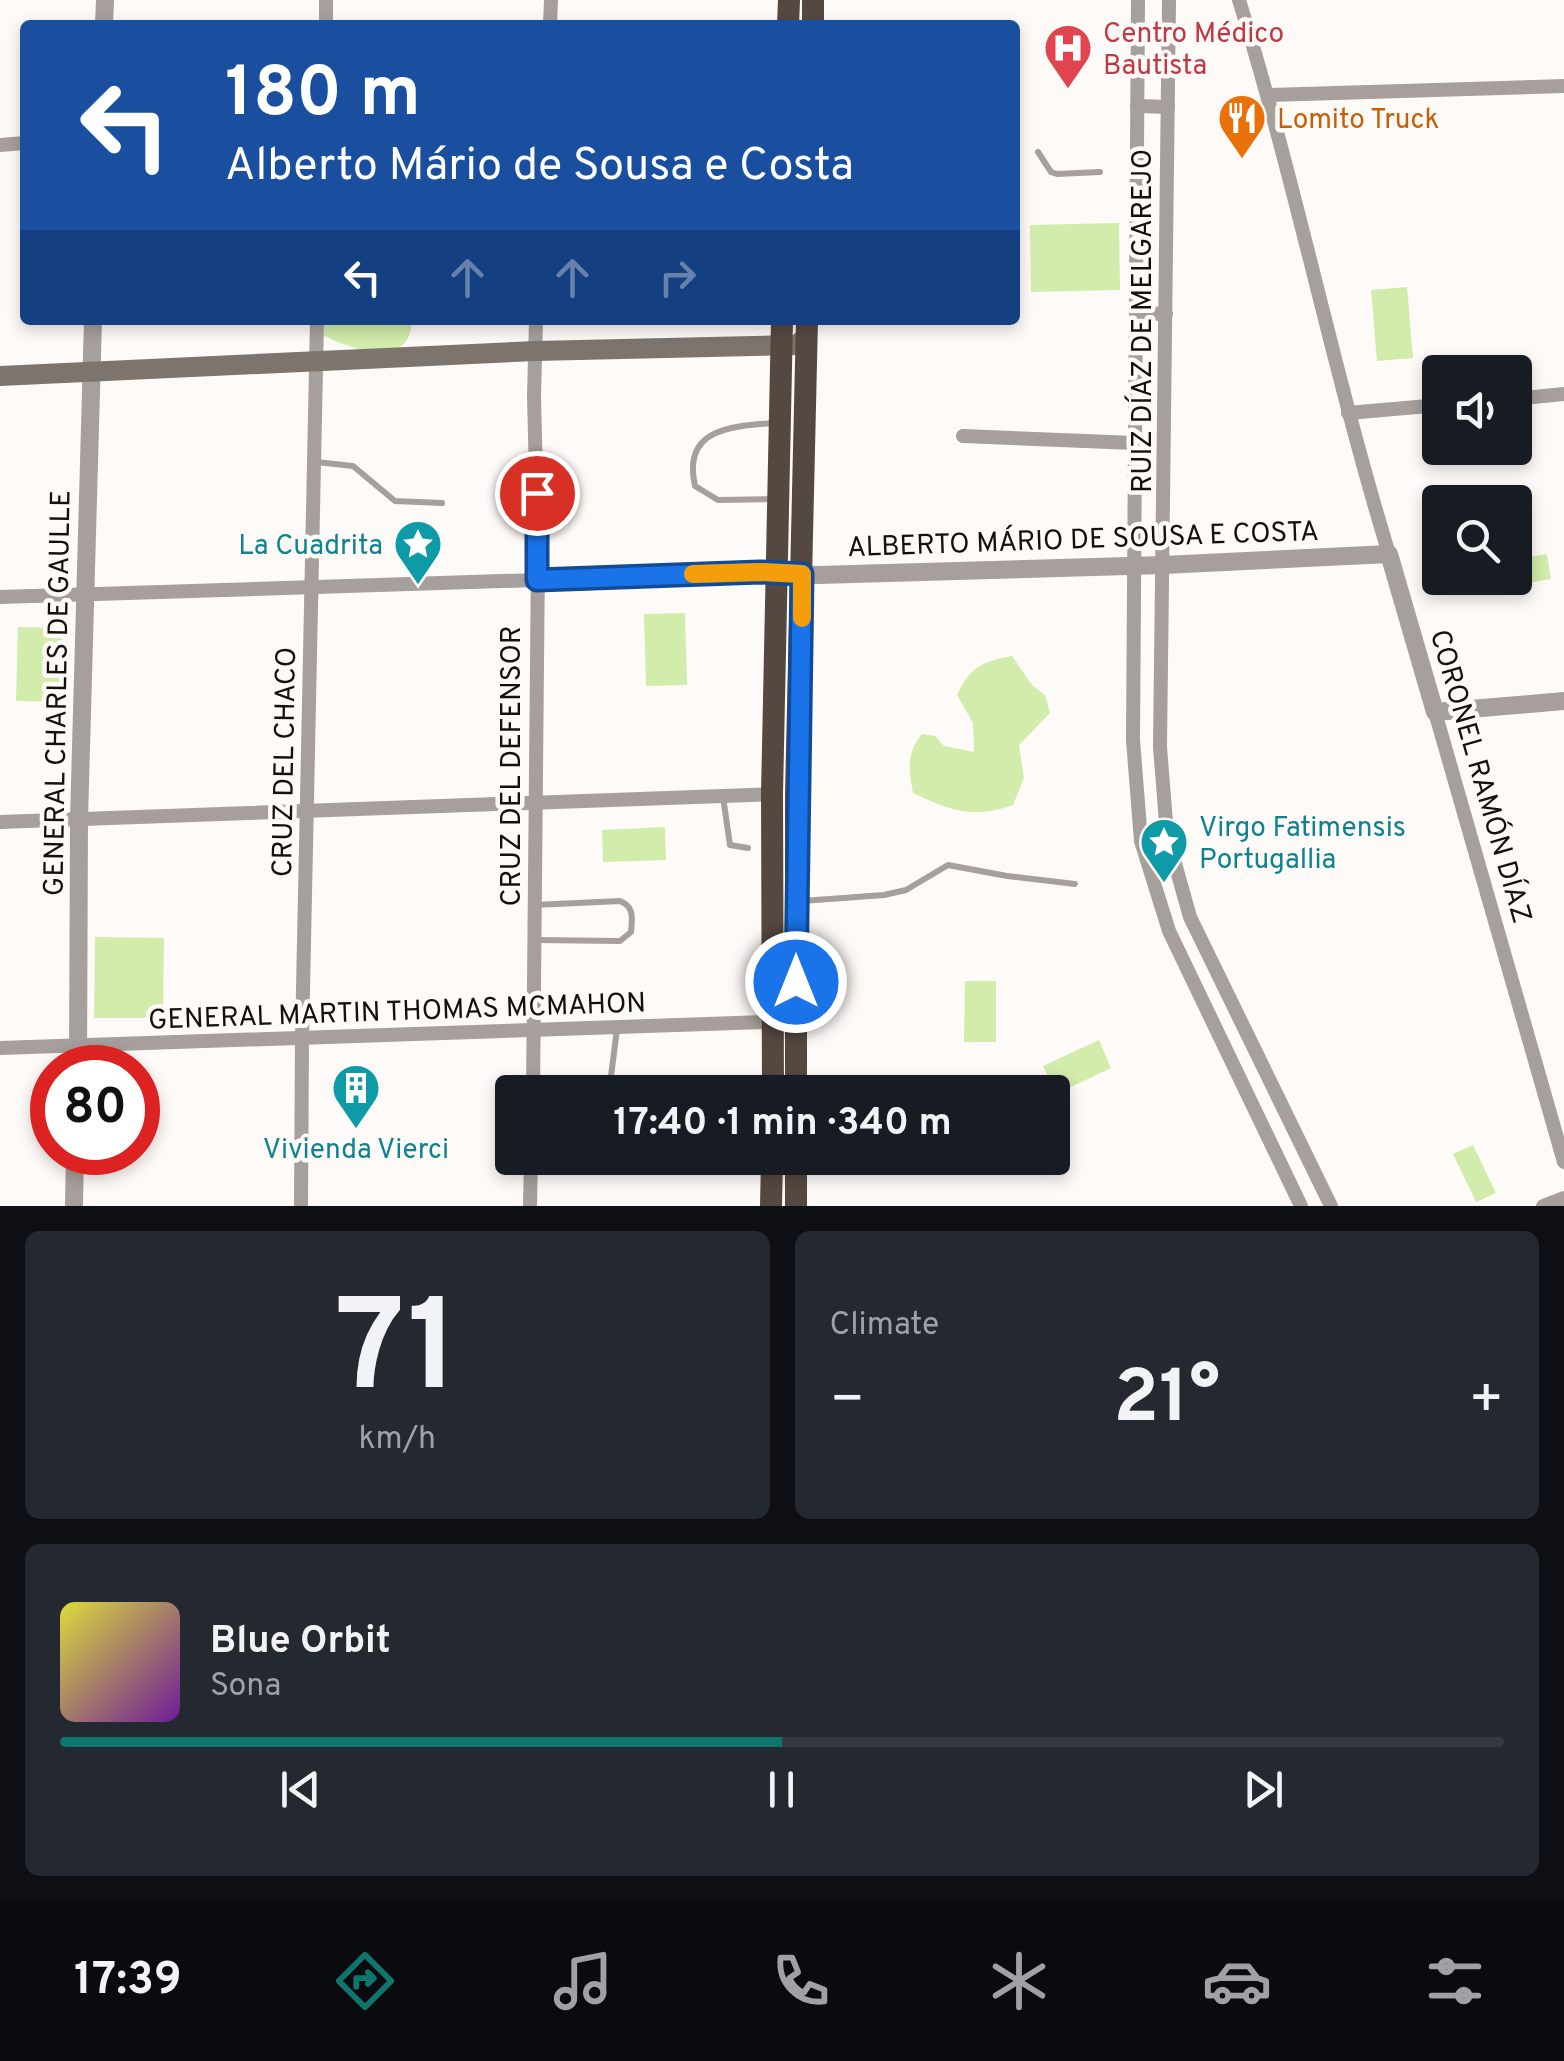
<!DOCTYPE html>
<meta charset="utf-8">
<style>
:root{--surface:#171b24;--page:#242831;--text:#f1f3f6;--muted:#9ea1a6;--line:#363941;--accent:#0f766e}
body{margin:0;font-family:Overpass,sans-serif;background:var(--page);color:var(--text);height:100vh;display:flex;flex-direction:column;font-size:38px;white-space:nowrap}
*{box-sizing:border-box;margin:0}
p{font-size:32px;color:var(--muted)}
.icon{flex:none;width:55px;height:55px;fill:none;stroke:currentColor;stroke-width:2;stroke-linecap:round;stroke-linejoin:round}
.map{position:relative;height:1206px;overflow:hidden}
.sheet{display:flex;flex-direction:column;gap:25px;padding:25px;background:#0d0f14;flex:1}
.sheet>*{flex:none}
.banner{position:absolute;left:20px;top:20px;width:1000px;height:305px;border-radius:10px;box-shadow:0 5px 15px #0003;background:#1a4fa0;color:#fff;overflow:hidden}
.controls{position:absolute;left:1422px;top:355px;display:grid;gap:20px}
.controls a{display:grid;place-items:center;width:110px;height:110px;border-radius:10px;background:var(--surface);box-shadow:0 5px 15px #0003;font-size:50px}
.speed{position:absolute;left:30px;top:1045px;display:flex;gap:20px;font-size:50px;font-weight:700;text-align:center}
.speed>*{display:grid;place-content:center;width:130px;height:130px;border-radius:50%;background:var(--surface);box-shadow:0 5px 15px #0003;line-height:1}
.speed .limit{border:15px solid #d22;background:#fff;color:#111}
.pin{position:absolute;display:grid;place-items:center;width:85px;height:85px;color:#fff;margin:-42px;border:5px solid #fff;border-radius:50%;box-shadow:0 2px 10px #0007}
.me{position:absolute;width:110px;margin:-55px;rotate:0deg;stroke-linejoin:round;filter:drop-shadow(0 0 8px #0008)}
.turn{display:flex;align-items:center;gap:35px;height:210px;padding:0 40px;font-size:45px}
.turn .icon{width:130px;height:130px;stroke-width:2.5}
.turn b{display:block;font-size:70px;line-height:85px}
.lanes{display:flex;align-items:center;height:95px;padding:0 40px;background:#0003;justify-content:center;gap:50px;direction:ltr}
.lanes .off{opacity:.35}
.big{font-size:75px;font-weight:700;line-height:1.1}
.sheet .card{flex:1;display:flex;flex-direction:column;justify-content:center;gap:15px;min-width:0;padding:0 35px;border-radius:15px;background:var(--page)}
.sheet .dial{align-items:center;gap:0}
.dial b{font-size:130px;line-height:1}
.song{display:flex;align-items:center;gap:30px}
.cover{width:120px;height:120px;border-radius:15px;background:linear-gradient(135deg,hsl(60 70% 55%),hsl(280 70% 35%))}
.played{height:10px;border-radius:5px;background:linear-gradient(90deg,var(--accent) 50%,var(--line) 50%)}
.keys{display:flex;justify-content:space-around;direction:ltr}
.heat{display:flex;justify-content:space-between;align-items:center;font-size:55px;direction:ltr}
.sheet .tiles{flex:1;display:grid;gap:25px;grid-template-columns:1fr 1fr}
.card:last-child{grid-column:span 2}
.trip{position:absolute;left:495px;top:1075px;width:575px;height:100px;border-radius:10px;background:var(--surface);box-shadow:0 5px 15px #0003;font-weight:700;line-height:100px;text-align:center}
.dock{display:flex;height:160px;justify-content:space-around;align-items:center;background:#090b0e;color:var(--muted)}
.dock .icon{width:70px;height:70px}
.dock .active{color:var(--accent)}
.dock b{font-size:45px;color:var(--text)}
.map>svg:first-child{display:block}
</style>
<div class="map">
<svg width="1564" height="1206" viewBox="0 0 1564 1206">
<rect width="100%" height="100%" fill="#fefaf8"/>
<g fill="#d1ecab">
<path d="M1119,223L1120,290L1031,292L1030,225Z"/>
<path d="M1407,287L1413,358L1377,361L1371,290Z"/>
<path d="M317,320H412C411,371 349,349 321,334Z"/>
<path d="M1547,554L1551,579L1506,587L1504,578H1515V559Z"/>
<path d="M685,613L687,685L646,686L644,614Z"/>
<path d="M18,627L63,628L61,702L16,701Z"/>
<path d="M1012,656L1032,685L1045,695L1050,713L1019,745L1024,778L1013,805C972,819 952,811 913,793C909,770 906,753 922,734L935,736L944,746L974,752L973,723L957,695C969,668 983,661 1012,656Z"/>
<path d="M665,827L666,860L603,862L602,830Z"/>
<path d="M95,937L164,938L163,1018H94Z"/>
<path d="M965,981H996V1042H964Z"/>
<path d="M1099,1040L1111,1068L1056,1094L1043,1066Z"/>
<path d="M1473,1145L1496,1193L1476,1202L1453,1154Z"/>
</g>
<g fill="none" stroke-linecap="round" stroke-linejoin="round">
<g stroke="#a69f9b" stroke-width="6">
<path d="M1038,152L1051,172L1057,174L1100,172"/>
<path d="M774,423C730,426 682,429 695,486L718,500L775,499"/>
<path d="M316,462L353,466L395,501L442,503"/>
<path d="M723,797L730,845L748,848"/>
<path d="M802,901L884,895L906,890L948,865L1007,876L1075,884"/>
<path d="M534,905L620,901C635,907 632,919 631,932L620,941L536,940"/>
<path d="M609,1092L617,1029"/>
</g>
<g stroke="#a69f9b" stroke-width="14">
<path d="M1138,0L1133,740L1141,841L1169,931L1301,1206"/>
<path d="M1169,0L1160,747L1167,835L1190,917L1331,1206"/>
<path d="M1239,0C1296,183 1333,371 1389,554"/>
<path d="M326,25V0"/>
<path d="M550,25L551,0"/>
<path d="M1269,95L1564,86"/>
<path d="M1137,106L1168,107"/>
<path d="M0,145L25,143"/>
<path d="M1136,313L1166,314"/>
<path d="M1515,399L1564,394"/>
<path d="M1348,413L1440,405"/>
<path d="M963,436L1135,443"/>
<path d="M0,597L537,580"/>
<path d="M1435,712L1564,1162"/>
<path d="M0,822L775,794"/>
<path d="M0,1048L796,1021"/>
<path d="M533,1092L538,558L534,396L536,320"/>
<path d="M301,1206L302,1038L317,320"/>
<path d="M530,1206L531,1158"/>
<path d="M1543,1206L1564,1198"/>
</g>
<g stroke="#a69f9b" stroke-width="18">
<path d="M104,25L105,0"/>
<path d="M537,580L760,572L818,575L1163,565L1389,554L1435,712L1564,701"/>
<path d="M78,1068L79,819L93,320"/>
<path d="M74,1206L75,1152"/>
</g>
<path stroke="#7e746e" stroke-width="20" d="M0,376L535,351L797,345L807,336"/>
<g stroke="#554841" stroke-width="22">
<path d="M788,25L789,0"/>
<path d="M813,25V0"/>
<path d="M773,1092L772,794L782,320"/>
<path d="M796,1092V794L807,320"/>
<path d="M796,1158V1206"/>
<path d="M771,1206L772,1158"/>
</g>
</g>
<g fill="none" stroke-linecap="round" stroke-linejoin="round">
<g stroke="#114b97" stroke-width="25">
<path id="route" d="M537,493V580L760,572L802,574L796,982"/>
</g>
<use href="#route" stroke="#1a73e8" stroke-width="18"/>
<path stroke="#f59e0b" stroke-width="18" d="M693,574L760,572L802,574V618"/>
</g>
<defs>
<g id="hospital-pin" transform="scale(2.5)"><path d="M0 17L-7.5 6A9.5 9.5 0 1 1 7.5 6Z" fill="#e0444e" stroke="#fefaf8"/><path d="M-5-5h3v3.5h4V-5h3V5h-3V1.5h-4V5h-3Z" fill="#fff"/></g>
<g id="restaurant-pin" transform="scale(2.5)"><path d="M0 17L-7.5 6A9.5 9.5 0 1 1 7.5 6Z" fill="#e8710a" stroke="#fefaf8"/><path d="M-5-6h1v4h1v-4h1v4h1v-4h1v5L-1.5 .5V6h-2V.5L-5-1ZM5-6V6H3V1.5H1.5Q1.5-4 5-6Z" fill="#fff"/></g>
<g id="sight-pin" transform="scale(2.5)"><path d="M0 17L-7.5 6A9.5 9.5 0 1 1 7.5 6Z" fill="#0f9aa8" stroke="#fefaf8"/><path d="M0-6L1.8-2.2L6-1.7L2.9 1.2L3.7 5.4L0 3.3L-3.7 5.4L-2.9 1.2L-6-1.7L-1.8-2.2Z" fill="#fff"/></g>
<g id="building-pin" transform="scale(2.5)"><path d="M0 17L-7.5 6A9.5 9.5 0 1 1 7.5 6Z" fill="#0f9aa8" stroke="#fefaf8"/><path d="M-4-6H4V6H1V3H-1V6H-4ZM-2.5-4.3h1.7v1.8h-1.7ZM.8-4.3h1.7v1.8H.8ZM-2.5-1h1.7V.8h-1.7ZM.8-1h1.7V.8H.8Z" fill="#fff"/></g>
</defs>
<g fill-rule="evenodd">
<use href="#hospital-pin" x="1068" y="48"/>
<use href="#restaurant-pin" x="1242" y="118"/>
<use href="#sight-pin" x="418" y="544"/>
<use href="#sight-pin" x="1164" y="842"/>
<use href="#building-pin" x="356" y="1088"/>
</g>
<g text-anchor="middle" stroke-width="9" stroke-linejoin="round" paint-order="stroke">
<g font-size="28" fill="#be3a42" stroke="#fefaf8" text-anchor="start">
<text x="1103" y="42">Centro Médico<tspan x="1103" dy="32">Bautista</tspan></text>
</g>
<g font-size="28" fill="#c56008" stroke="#fefaf8" text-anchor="start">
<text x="1277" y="128">Lomito Truck</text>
</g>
<g font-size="28" fill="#16100d" stroke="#fefaf8">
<text transform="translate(1141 321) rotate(-90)" y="10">RUIZ DÍAZ DE MELGAREJO</text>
<text transform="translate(1083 538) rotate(-2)" y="10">ALBERTO MÁRIO DE SOUSA E COSTA</text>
<text transform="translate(56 693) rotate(-89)" y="10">GENERAL CHARLES DE GAULLE</text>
<text transform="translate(283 762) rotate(-89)" y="10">CRUZ DEL CHACO</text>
<text transform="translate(510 766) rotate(-90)" y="10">CRUZ DEL DEFENSOR</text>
<text transform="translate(1482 776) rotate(74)" y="10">CORONEL RAMÓN DÍAZ</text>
<text transform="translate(397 1010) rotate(-2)" y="10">GENERAL MARTIN THOMAS MCMAHON</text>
</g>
<g font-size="28" fill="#0d838f" stroke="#fefaf8" text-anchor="end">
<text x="383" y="554">La Cuadrita</text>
<text x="1199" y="836" text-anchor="start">Virgo Fatimensis<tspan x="1199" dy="32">Portugallia</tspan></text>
<text x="356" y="1158" text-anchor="middle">Vivienda Vierci</text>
</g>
</g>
</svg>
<div class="controls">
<a><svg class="icon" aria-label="sound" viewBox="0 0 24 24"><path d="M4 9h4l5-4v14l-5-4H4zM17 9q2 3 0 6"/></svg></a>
<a><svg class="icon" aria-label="search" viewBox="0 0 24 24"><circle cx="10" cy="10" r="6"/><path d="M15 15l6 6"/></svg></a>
</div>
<div class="speed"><div class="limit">80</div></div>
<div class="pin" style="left:537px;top:493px;background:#d93025"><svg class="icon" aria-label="arrive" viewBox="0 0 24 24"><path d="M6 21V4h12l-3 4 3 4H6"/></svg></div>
<svg class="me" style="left:796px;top:982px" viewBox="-20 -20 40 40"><circle r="17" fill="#1a73e8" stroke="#fff" stroke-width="3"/><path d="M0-11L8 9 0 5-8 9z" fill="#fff"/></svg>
<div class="trip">17:40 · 1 min · 340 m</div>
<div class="banner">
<div class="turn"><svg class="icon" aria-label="left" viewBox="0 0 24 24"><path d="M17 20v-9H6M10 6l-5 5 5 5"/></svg><div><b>180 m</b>Alberto Mário de Sousa e Costa</div></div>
<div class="lanes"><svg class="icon" aria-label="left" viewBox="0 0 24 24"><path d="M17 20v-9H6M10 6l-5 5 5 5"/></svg><svg class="icon off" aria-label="ahead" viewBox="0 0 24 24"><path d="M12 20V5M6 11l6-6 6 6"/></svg><svg class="icon off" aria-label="ahead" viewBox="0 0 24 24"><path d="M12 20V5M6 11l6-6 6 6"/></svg><svg class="icon off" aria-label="right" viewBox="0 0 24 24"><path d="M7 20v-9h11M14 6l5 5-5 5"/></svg></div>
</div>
</div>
<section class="sheet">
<div class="tiles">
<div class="card dial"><b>71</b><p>km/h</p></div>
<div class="card"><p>Climate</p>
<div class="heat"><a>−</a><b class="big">21°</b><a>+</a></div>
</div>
<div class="card">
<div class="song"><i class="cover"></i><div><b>Blue Orbit</b><p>Sona</p></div></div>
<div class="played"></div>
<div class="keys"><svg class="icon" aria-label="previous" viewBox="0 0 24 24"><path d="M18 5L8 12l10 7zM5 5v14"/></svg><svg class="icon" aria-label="pause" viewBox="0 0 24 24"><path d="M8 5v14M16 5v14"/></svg><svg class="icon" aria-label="next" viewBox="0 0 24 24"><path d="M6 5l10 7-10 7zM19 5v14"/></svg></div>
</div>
</div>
</section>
<nav class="dock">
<b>17:39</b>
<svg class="icon active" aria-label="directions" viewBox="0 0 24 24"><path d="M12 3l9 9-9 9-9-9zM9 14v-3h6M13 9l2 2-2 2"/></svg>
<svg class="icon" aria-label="music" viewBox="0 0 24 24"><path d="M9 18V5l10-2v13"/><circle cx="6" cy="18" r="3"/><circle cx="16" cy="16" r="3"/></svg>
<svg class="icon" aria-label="phone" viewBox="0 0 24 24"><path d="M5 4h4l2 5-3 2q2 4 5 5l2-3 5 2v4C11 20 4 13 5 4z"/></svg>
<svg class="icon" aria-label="climate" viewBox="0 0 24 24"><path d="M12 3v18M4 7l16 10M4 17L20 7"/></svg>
<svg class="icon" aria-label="car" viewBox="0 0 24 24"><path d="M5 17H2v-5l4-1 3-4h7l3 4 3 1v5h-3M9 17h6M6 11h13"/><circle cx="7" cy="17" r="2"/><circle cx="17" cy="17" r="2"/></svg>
<svg class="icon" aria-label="filters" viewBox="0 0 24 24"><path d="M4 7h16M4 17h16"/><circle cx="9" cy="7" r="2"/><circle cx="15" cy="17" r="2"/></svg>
</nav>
